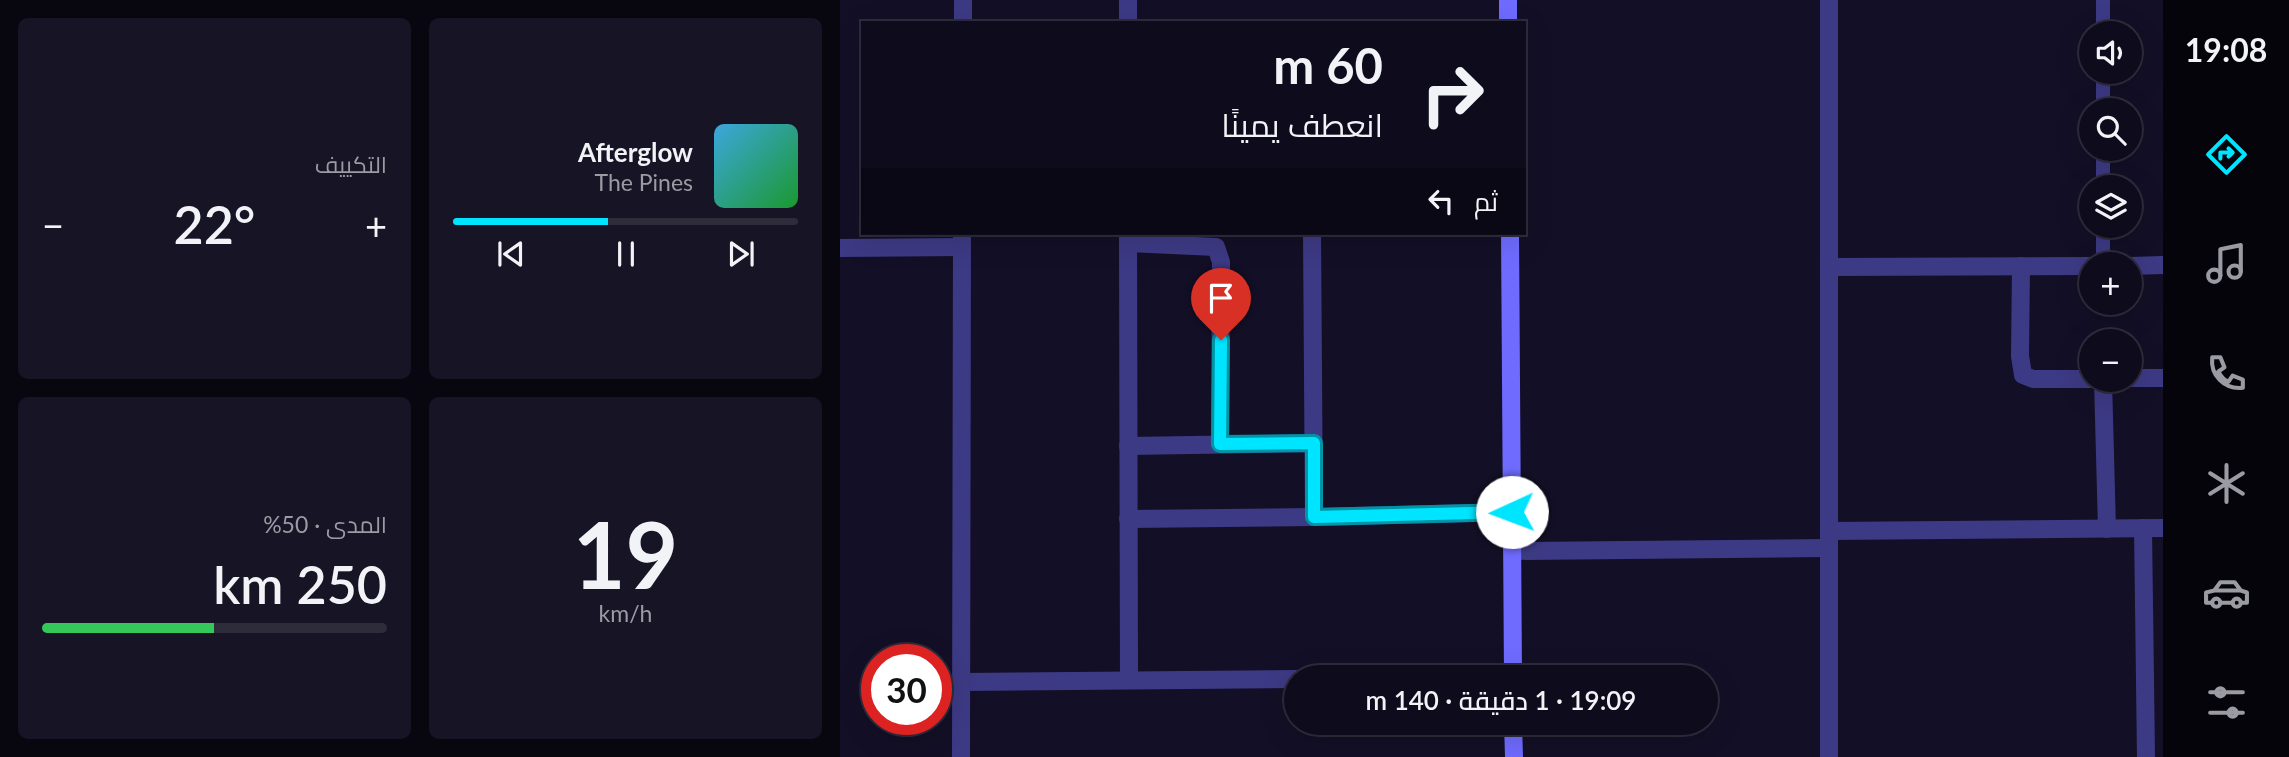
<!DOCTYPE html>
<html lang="ar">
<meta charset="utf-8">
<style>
:root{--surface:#0e0b1c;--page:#171425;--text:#f1f3f6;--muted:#9b9ba3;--line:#2e2b3b;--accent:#00e5ff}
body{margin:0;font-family:Lato,Cairo,sans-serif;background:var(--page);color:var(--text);direction:rtl;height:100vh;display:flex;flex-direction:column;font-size:26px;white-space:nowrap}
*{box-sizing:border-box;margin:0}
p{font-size:23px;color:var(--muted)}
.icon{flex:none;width:38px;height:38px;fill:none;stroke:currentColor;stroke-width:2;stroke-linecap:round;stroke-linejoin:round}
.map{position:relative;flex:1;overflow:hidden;direction:ltr}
.drawer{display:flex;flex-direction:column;gap:18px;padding:18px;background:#08060f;width:840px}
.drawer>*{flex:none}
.top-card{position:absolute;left:21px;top:21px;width:665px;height:214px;border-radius:0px;box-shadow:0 7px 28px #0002,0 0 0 2px var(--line);direction:rtl;background:#0e0b1c;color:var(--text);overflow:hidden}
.controls{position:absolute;left:1239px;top:21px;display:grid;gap:14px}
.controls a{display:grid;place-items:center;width:63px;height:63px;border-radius:50%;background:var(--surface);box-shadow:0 7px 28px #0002,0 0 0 2px var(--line);font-size:35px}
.speed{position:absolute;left:21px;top:644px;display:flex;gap:14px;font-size:35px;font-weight:700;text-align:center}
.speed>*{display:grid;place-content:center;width:91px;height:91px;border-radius:50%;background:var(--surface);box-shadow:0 7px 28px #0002,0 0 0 2px var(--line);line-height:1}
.speed .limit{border:10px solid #d22;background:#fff;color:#111}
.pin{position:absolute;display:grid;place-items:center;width:60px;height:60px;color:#fff;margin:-72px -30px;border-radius:50% 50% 50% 0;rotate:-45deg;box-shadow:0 0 7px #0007}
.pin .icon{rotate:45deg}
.me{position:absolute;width:77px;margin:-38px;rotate:268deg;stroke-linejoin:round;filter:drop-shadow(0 0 5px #0008)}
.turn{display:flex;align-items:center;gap:24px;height:147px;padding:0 28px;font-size:32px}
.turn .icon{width:91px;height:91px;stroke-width:2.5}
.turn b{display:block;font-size:49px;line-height:60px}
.then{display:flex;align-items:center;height:66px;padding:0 28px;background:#0003;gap:14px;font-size:26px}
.big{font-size:52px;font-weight:600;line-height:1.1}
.drawer .card{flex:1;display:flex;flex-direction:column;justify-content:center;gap:10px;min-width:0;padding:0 24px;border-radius:10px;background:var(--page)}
.drawer .dial{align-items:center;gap:0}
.dial b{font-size:91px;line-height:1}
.song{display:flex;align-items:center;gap:21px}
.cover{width:84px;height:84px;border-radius:10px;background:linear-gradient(135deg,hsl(200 70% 55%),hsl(130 70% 35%))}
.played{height:7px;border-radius:4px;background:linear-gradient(90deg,var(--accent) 45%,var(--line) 45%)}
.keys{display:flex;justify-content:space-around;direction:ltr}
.heat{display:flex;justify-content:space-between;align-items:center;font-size:38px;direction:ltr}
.charge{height:10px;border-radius:5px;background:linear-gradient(90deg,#34c759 50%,var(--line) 0)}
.drawer .tiles{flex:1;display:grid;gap:18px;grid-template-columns:repeat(2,1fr)}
.trip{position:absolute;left:444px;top:665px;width:434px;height:70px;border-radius:35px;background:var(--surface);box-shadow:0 7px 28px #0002,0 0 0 2px var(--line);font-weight:600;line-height:70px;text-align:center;direction:rtl}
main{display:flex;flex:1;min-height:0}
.tabs{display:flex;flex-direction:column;width:126px;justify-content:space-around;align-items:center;background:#06040b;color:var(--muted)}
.tabs .icon{width:49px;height:49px}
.tabs .selected{color:var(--accent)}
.tabs b{font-size:32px;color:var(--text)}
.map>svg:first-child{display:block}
</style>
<main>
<nav class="tabs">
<b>19:08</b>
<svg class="icon selected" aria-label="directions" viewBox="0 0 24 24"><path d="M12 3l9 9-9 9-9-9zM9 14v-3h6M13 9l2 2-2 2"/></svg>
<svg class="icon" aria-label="music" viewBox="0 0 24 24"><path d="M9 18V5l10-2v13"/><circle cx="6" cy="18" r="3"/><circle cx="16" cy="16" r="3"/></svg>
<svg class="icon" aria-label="phone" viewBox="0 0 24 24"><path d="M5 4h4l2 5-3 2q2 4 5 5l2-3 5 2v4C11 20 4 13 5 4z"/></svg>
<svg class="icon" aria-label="climate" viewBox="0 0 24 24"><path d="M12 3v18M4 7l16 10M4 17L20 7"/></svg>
<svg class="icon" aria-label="car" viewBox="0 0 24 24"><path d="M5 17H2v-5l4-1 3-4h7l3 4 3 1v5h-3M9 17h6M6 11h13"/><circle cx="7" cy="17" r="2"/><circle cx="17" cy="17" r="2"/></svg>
<svg class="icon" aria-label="filters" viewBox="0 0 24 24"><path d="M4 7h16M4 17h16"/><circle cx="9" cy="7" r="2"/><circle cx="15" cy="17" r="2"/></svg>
</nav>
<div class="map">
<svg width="1323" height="757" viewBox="0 0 1323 757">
<rect width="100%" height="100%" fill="#130f26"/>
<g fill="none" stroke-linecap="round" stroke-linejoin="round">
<g stroke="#3d3a85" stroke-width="14">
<path d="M1263,0V33"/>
<path d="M1263,72V110"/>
<path d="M1263,149V187"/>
<path d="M1263,226V264"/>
</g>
<g stroke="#3d3a85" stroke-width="18">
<path d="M288,0V23"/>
<path d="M989,0V757"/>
<path d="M123,23V0"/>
<path d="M288,233L289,679"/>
<path d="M472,233L474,517"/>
<path d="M288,243L376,247L381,262L380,444"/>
<path d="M0,248L122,247"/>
<path d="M1181,266L1180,356L1183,375L1193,379H1251"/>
<path d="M1290,266L1323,265"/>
<path d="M989,267L1251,266"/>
<path d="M1290,378H1323"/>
<path d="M1263,380L1267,529"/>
<path d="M288,446L474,443"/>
<path d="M288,519L474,517L672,512"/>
<path d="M1303,528L1306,757"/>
<path d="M989,531L1323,528"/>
<path d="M672,551L989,548"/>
<path d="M121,682L457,679"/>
<path d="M121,757L122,233"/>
</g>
<g stroke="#6f6bff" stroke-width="18">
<path d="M668,0V23"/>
<path d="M670,233L673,677"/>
<path d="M673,723L674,757"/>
</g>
</g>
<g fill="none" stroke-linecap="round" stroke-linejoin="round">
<g stroke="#0095a6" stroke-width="18">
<path id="route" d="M381,340L380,444L474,443V517L672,512"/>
</g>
<use href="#route" stroke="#00e5ff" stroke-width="12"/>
</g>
</svg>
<div class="controls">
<a><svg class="icon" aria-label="sound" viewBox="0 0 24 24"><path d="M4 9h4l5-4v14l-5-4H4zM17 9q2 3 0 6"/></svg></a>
<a><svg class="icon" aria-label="search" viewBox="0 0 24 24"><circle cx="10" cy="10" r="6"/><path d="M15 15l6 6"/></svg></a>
<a><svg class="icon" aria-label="layers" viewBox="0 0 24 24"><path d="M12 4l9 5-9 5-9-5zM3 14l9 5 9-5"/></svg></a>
<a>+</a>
<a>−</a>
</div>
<div class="speed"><div class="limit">30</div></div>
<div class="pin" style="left:381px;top:340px;background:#d93025"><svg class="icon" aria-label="arrive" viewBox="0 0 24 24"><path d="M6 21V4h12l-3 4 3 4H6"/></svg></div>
<svg class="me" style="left:672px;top:512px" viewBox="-20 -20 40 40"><circle r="19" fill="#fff"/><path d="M0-13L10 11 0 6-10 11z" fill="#00e5ff"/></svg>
<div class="trip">19:09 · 1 دقيقة · 140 m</div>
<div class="top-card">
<div class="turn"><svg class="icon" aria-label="right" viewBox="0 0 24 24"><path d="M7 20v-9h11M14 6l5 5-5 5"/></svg><div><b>60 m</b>انعطف يمينًا</div></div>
<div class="then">ثم<svg class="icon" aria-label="left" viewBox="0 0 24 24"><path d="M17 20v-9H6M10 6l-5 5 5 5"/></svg></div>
</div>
</div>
<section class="drawer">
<div class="tiles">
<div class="card">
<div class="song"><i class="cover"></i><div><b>Afterglow</b><p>The Pines</p></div></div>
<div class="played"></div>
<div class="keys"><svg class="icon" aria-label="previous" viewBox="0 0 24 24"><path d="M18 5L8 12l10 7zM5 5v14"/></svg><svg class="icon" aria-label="pause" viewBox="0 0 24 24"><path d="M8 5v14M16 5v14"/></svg><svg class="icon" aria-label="next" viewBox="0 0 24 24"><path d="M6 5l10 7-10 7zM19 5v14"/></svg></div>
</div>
<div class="card"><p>التكييف</p>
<div class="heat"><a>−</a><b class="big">22°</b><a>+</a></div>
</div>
<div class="card dial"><b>19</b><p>km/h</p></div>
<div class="card"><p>المدى · 50%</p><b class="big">250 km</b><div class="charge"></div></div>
</div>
</section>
</main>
